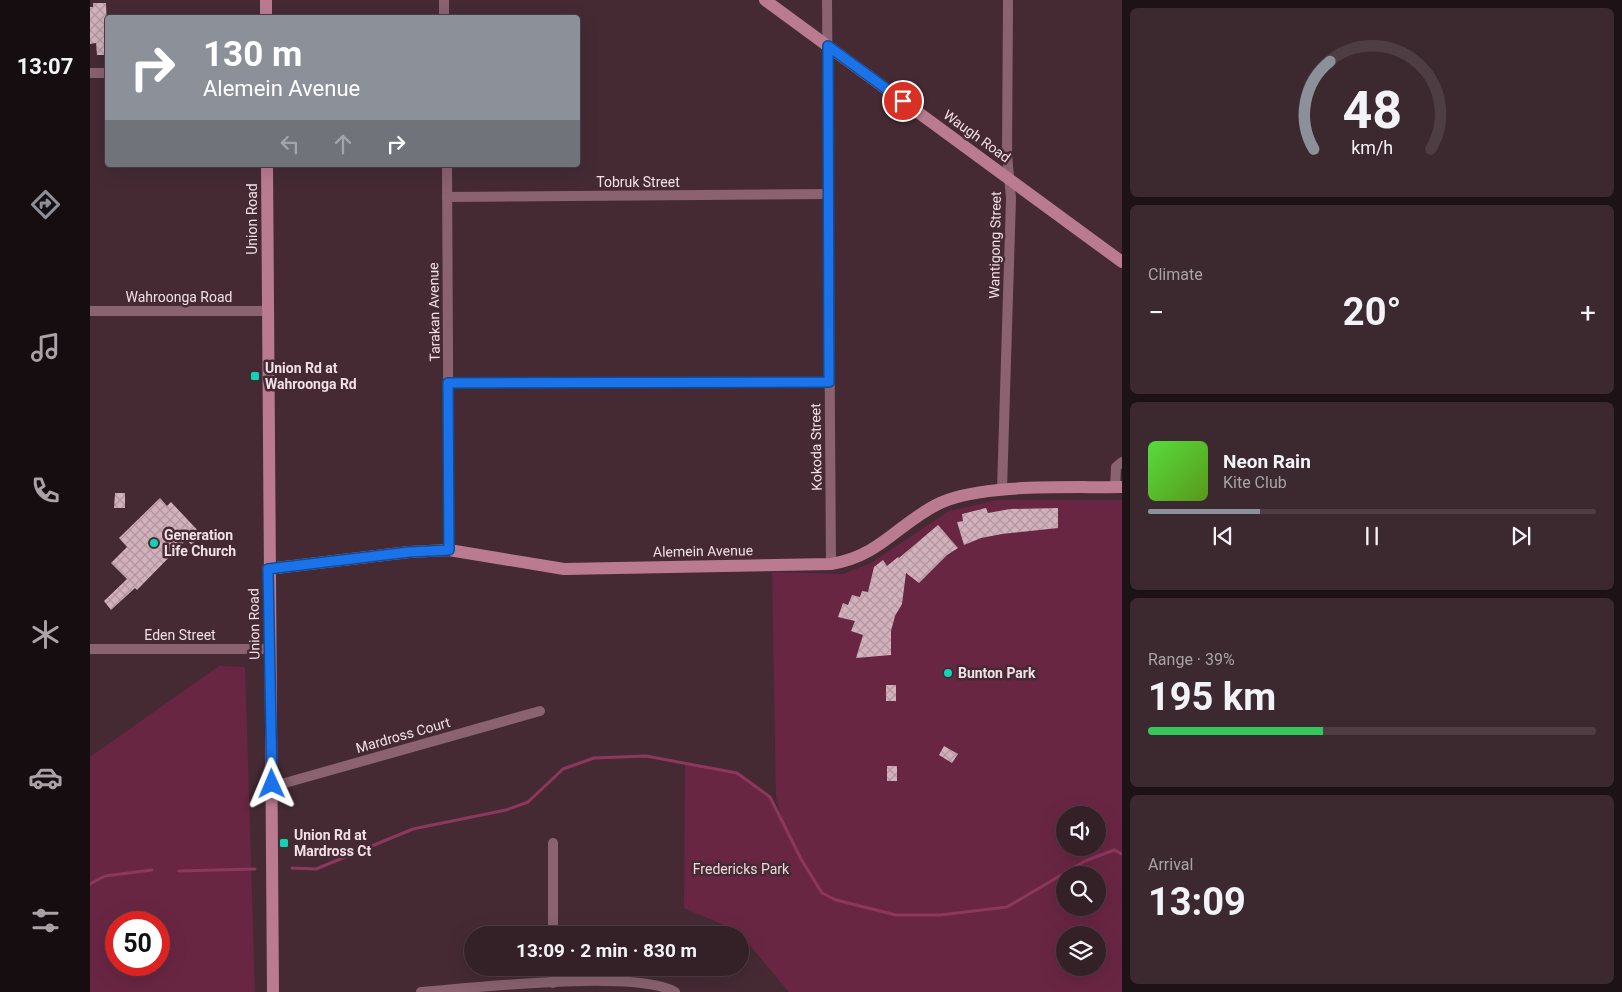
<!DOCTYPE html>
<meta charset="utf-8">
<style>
:root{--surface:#342027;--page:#3c282f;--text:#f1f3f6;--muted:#a9a3a7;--line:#4e3e44;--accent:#8c9099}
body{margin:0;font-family:Roboto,sans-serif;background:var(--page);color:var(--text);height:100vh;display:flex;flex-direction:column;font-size:19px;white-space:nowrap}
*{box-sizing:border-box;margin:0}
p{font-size:16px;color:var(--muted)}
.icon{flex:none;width:28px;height:28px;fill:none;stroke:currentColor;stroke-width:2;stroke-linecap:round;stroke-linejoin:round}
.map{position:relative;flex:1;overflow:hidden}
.drawer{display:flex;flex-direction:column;gap:8px;padding:8px;background:#1d1215;width:500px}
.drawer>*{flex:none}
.hud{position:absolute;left:15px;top:15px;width:475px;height:152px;border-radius:5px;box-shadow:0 5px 20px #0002,0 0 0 1px var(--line);background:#8c9099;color:#fff;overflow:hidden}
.tools{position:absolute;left:966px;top:806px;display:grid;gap:10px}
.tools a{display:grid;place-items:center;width:50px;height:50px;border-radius:50%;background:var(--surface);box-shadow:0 5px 20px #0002,0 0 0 1px var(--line);font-size:25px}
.speed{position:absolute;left:15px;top:911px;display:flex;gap:10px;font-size:25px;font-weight:700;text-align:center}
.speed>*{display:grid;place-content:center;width:65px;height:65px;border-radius:50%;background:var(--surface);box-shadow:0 5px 20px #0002,0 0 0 1px var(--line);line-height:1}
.speed .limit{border:8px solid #d22;background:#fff;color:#111}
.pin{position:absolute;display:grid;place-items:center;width:42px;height:42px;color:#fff;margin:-21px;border:2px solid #fff;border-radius:50%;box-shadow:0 1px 5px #0007}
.me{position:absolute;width:55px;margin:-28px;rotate:359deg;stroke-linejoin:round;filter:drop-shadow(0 0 4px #0008)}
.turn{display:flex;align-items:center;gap:18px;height:105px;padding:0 15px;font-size:22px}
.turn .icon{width:65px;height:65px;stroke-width:2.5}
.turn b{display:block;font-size:35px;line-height:42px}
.lanes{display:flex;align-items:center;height:48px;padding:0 15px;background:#0003;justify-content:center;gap:25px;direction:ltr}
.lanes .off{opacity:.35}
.big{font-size:38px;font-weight:700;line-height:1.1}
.drawer .tile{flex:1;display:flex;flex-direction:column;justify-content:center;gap:8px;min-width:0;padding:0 18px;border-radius:8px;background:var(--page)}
.drawer .dial{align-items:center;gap:0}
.dial svg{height:130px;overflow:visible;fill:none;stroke:var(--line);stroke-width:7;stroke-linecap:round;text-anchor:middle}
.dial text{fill:var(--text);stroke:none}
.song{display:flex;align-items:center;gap:15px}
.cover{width:60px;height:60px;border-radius:8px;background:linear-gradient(135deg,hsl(110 70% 55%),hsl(90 70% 35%))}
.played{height:5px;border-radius:2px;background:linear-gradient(90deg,var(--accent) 25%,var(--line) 25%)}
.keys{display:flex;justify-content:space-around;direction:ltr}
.heat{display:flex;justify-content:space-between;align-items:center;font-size:28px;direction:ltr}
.charge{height:8px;border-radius:4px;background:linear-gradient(90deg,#34c759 39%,var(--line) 0)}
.trip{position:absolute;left:374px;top:926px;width:285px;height:50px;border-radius:25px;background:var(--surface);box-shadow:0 5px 20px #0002,0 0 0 1px var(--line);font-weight:700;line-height:50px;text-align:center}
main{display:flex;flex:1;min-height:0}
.dock{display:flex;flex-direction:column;width:90px;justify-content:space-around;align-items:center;background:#150d10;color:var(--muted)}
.dock .icon{width:35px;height:35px}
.dock .current{color:var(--accent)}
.dock b{font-size:22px;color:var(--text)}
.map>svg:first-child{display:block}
</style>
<main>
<nav class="dock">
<b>13:07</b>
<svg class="icon current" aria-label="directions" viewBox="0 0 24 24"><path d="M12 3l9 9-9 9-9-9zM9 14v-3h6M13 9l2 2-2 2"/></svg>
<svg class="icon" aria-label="music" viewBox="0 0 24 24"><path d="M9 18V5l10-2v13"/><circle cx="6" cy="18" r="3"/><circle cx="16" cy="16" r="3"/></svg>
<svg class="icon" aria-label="phone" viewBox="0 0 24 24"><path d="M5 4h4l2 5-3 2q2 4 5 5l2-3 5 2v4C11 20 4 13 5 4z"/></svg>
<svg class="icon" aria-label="climate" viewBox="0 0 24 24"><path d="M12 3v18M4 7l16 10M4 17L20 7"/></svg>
<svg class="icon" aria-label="car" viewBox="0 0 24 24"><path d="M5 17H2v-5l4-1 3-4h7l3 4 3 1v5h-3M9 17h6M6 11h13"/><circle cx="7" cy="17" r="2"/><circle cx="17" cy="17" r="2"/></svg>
<svg class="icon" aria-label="filters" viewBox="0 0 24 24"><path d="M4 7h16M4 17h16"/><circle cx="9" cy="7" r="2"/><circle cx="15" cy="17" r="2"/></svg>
</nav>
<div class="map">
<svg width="1032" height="992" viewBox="0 0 1032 992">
<defs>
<pattern id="building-cross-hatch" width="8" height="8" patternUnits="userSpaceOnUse" patternTransform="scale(1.25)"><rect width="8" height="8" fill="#d3b1bc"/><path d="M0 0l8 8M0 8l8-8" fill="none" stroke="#b0969e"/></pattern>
</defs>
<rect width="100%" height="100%" fill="#452a34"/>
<g fill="#692643" fill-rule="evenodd">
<path d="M908,500H1032V992H699L648,931L594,908L595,762L647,773L680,797L692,819L686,797L682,572L753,574L781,563L859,511ZM975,815H1008V848H975ZM975,875H1008V908H975ZM975,935H1008V968H975Z"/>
<path d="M129,666L155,667L165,992H0V757ZM69,922V965H26V922Z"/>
</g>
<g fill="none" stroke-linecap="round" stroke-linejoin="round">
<g stroke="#8d375c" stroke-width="3">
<path d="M202,868L226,869L323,829L416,810L438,802L473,769L504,758L556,756L647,773L680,797L711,859L732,893L746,900L806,915H850L917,907L995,861L1024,850L1032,854"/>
<path d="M89,871L165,869"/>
<path d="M0,884L15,876L62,870"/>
</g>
</g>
<g fill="url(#building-cross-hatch)">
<path d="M3,3H16L18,55H7L6,43L0,44V7H3Z"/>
<path d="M25,493H35V508H24Z"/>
<path d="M70,498L77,506L81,502L112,535L102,545L96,540L47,590L45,588L21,610L14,601L37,579L21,563L37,547L29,538Z"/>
<path d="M896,508L898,513L920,509L968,508V528L912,534L891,538L874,545L867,522L873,521L872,514Z"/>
<path d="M848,525L868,548L857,555L829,583L816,573L812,604L805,616L801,631V655L766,658L773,635L761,631L765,621L748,617L753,603L758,605L762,595L770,597L772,591L778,592L784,567L793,560L797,566L808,557L809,558Z"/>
<rect x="796" y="685" width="10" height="16"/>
<path d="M854,746L868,754L862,763L849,755Z"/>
<rect x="797" y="766" width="10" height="15"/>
</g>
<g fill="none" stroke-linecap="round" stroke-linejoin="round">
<g stroke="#8a6270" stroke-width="10">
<path d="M354,0V18"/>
<path d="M737,0L741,564"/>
<path d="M0,73H18"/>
<path d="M357,165L359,550"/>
<path d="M357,197L739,194"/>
<path d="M0,311H177"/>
<path d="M358,383L739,382"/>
<path d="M1025,487L1026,467L1032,462"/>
<path d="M912,490L921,198L917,155L918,0"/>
<path d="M0,649H180"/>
<path d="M182,784L195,783L450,711"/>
<path d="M463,843V935"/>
<path d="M463,968V983"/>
<path d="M331,992C381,988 547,969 585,992"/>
</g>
<g stroke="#ba7b91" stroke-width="12">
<path d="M176,0V18"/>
<path d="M675,0L1032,262"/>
<path d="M177,165L183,992"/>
<path d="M178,569L319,552L359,550L474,569L741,564C791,556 808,523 850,503C894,483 982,488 1032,487"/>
</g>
</g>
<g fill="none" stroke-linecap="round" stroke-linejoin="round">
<g stroke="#114b97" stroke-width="12">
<path id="route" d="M182,784L178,569L319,552L359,550L358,383L739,382L738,46L813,101"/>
</g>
<use href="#route" stroke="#1a73e8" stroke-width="9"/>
</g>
<g fill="#0fd5b4" stroke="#452a34" stroke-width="2">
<rect x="160" y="371" width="10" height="10" rx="2.5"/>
<circle cx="64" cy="543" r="5"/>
<circle cx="858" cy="673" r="5"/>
<rect x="189" y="838" width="10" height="10" rx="2.5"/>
</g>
<g text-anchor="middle" stroke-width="5" stroke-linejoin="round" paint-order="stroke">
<g font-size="14" fill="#f2e0e6" stroke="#452a34">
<text transform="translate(887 136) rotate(36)" y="5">Waugh Road</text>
<text x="548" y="187">Tobruk Street</text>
<text transform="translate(162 219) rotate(-90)" y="5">Union Road</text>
<text transform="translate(905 245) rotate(-89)" y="5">Wantigong Street</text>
<text x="89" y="302">Wahroonga Road</text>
<text transform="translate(344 312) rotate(-91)" y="5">Tarakan Avenue</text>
<text transform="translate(726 447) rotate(-91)" y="5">Kokoda Street</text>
<text transform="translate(613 551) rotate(-1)" y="5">Alemein Avenue</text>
<text transform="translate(164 624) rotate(-91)" y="5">Union Road</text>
<text x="90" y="640">Eden Street</text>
<text transform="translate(313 735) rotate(-16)" y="5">Mardross Court</text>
</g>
<g font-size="14" font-weight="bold" fill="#f2e0e6" stroke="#452a34" text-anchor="start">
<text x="175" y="373">Union Rd at<tspan x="175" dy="16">Wahroonga Rd</tspan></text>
<text x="74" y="540">Generation<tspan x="74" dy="16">Life Church</tspan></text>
<text x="868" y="678">Bunton Park</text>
<text x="204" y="840">Union Rd at<tspan x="204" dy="16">Mardross Ct</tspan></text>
</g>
<g font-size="14" fill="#f0d6de" stroke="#452a34">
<text x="651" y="874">Fredericks Park</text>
</g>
</g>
</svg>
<div class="tools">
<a><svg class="icon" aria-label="sound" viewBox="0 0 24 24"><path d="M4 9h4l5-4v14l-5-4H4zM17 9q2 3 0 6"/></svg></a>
<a><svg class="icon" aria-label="search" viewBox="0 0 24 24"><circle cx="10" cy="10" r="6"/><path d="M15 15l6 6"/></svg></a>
<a><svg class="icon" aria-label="layers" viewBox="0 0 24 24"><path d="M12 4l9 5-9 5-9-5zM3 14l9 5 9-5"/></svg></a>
</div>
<div class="speed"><div class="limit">50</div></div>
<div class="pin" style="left:813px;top:101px;background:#d93025"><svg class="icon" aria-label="arrive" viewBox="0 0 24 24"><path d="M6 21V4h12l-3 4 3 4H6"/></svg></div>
<svg class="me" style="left:182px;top:784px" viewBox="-20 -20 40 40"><path d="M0-17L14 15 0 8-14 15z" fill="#1a73e8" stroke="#fff" stroke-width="4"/></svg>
<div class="trip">13:09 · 2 min · 830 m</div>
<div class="hud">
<div class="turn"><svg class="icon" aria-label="right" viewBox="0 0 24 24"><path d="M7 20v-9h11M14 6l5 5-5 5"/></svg><div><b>130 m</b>Alemein Avenue</div></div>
<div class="lanes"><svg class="icon off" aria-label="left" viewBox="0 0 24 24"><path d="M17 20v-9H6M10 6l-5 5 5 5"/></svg><svg class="icon off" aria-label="ahead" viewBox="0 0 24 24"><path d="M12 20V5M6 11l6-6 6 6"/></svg><svg class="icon" aria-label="right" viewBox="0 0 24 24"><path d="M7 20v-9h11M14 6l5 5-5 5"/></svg></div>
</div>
</div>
<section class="drawer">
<div class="tile dial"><svg viewBox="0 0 100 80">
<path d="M14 69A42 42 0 1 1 86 69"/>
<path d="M14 69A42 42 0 0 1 24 15" stroke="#8c9099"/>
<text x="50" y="56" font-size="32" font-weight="700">48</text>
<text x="50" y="72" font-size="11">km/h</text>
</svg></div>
<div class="tile"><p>Climate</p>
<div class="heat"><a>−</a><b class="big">20°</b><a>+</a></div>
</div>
<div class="tile">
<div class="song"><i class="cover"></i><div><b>Neon Rain</b><p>Kite Club</p></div></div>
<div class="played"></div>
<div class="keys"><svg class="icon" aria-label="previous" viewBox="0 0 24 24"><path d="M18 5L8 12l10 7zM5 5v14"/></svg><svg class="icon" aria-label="pause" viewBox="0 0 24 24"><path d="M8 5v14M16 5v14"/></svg><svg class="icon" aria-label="next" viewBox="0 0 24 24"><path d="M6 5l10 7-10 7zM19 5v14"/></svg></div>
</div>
<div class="tile"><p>Range · 39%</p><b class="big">195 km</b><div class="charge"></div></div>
<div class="tile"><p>Arrival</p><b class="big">13:09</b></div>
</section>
</main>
